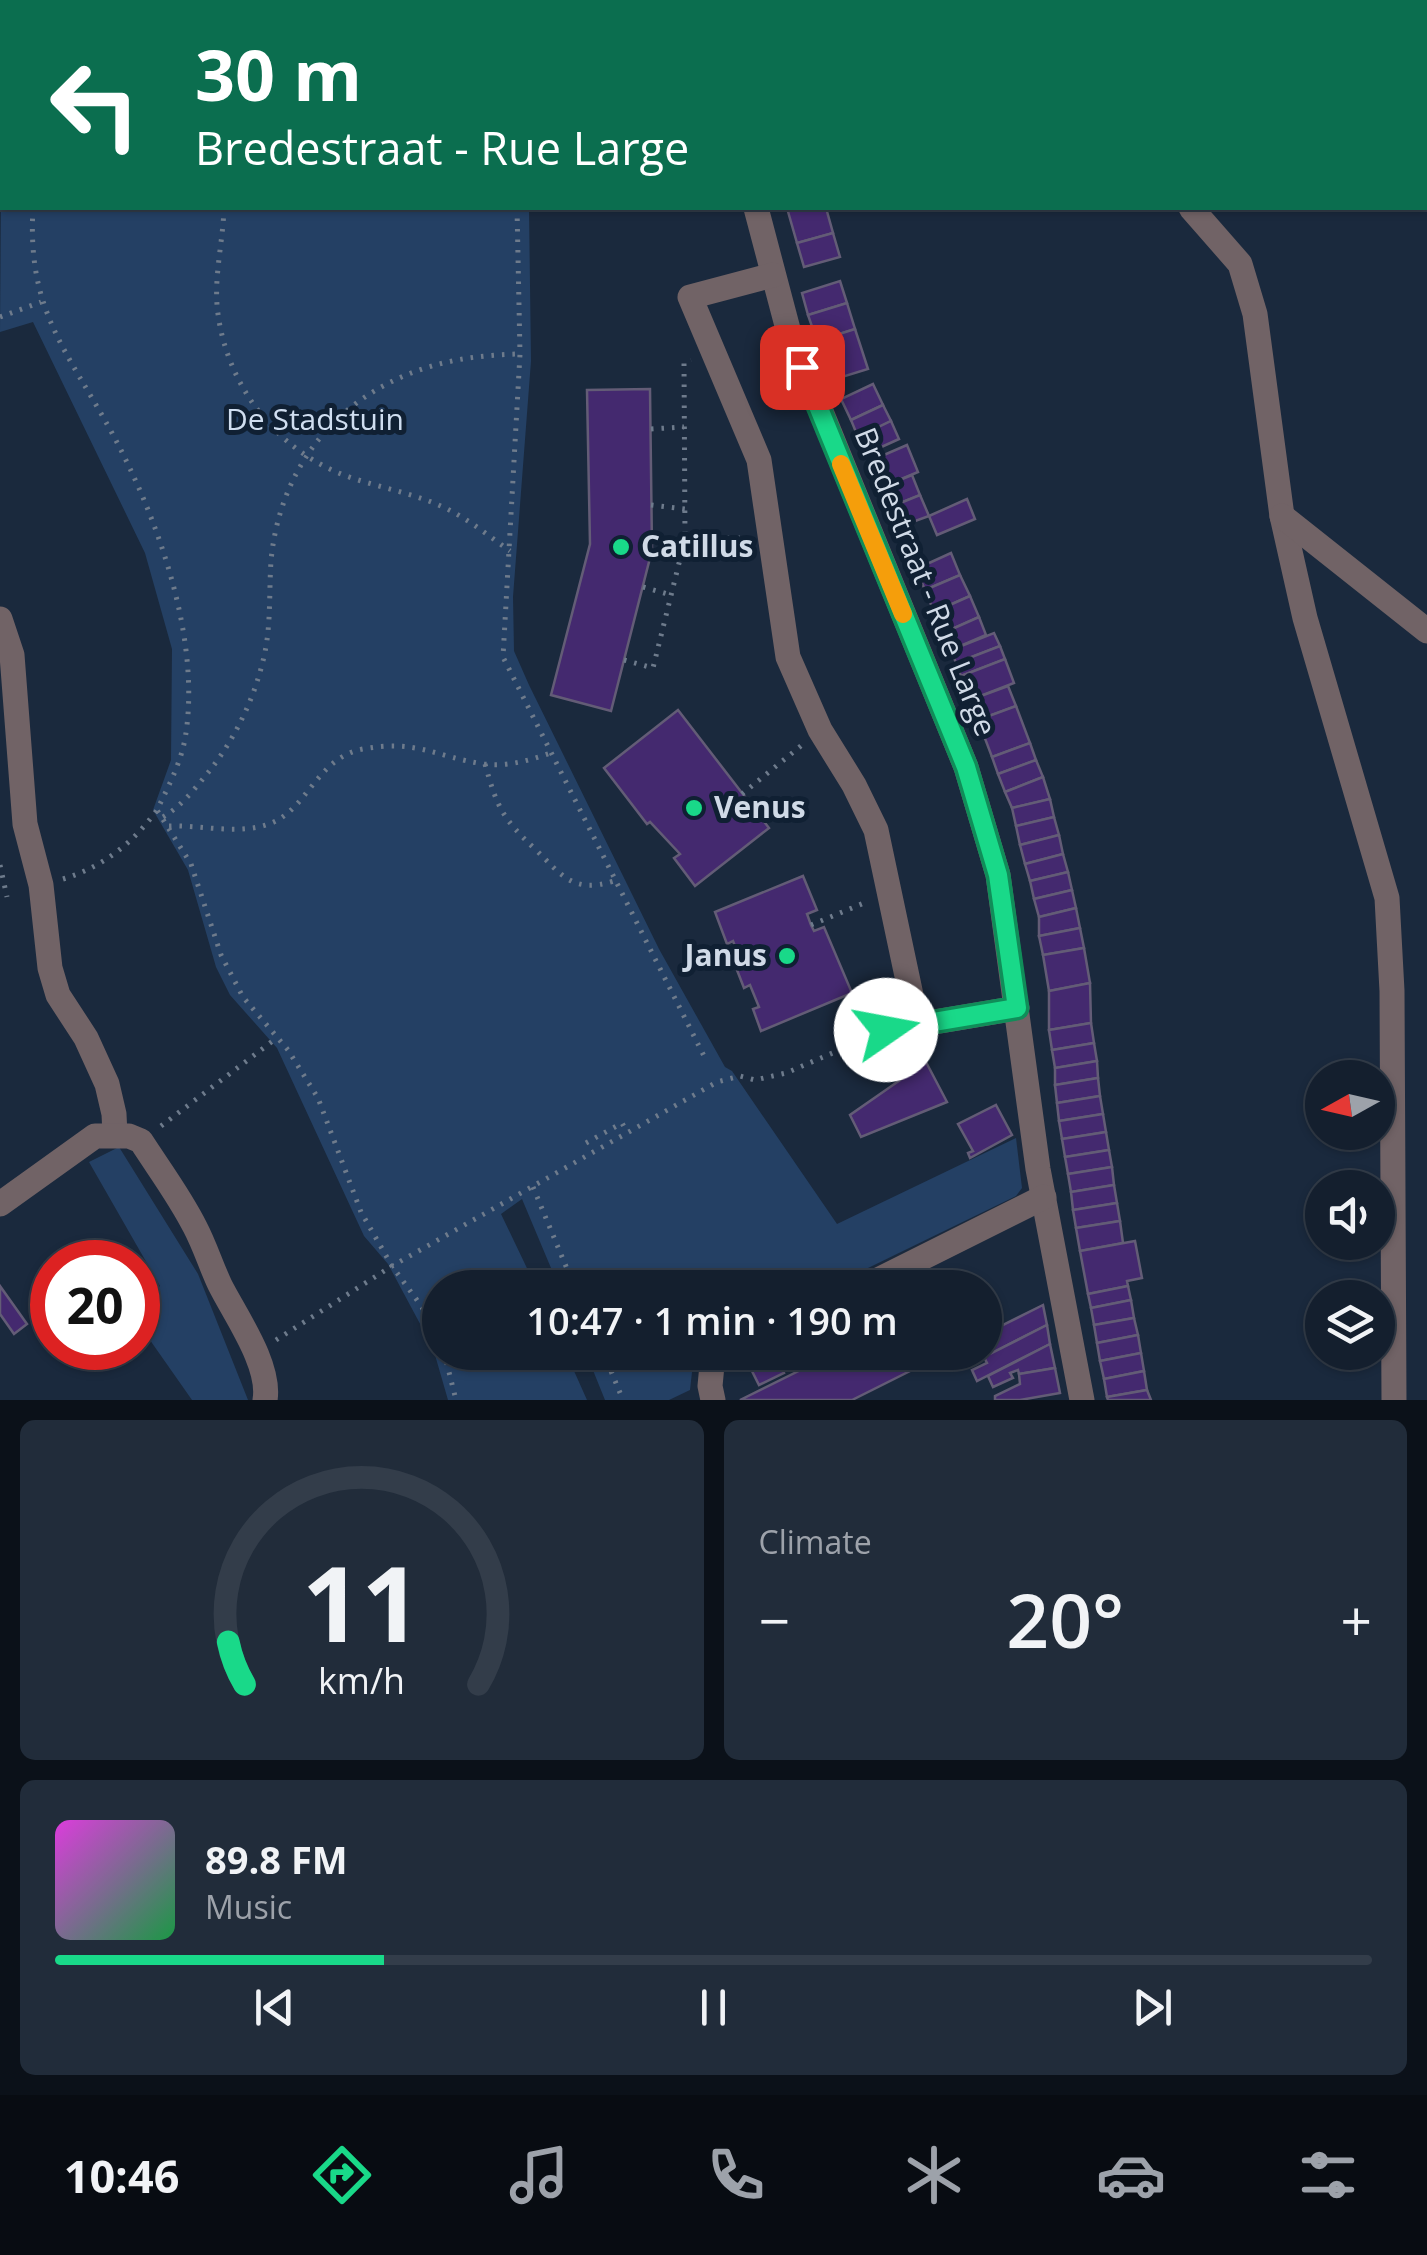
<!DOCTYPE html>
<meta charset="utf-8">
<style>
:root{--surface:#141f2e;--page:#212c3a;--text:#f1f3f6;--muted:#9da2aa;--line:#333d4a;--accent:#19d989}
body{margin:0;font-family:"Open Sans",sans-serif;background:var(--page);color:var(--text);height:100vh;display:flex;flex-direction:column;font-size:38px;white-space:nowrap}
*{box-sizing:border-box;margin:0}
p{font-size:32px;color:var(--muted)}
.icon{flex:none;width:55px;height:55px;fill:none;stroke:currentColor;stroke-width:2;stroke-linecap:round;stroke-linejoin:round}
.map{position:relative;height:1400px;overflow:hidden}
.sheet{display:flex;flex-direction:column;gap:20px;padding:20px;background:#0b1119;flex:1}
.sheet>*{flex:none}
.top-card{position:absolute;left:0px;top:0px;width:1428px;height:210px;box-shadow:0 2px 8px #0004,0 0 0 2px var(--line);background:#0b6e4f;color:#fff;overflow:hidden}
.needle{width:65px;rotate:262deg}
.controls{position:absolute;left:1305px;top:1060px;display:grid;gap:20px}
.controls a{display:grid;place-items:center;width:90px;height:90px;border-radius:50%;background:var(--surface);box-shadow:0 2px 8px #0004,0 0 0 2px var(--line);font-size:50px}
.speed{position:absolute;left:30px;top:1240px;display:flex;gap:20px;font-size:50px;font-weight:700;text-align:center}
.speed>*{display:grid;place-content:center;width:130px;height:130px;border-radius:50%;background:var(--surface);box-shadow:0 2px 8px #0004,0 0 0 2px var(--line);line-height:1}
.speed .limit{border:15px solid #d22;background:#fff;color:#111}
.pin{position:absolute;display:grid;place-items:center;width:85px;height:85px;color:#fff;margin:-42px;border-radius:20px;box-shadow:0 5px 15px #0006}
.me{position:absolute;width:110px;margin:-55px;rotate:78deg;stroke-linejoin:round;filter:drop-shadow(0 0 8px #0008)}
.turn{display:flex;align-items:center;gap:35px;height:210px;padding:0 30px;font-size:45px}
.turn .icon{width:130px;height:130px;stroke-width:2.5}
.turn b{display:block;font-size:70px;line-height:85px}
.big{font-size:75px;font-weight:600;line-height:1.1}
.sheet .widget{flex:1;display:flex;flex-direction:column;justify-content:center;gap:15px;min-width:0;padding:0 35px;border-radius:15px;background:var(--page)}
.sheet .dial{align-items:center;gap:0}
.dial svg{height:260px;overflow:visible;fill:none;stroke:var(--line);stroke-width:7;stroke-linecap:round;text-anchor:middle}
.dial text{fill:var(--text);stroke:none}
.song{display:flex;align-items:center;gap:30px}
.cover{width:120px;height:120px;border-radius:15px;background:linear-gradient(135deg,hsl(300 70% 55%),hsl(140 70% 35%))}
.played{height:10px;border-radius:5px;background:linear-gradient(90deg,var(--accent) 25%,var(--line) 25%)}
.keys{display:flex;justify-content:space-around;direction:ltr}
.heat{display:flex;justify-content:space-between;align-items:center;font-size:55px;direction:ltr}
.sheet .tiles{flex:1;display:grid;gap:20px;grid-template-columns:1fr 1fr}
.widget:last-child{grid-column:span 2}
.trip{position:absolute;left:422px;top:1270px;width:580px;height:100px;border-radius:50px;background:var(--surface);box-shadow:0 2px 8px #0004,0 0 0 2px var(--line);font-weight:600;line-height:100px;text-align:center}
.menu{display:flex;height:160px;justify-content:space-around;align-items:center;background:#080c12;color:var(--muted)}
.menu .icon{width:70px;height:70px}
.menu .active{color:var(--accent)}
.menu b{font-size:45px;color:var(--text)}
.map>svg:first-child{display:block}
</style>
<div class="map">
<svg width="1427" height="1400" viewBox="0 0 1427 1400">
<rect width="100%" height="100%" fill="#1a293d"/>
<g fill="#244064">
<path d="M75,0H495L71,2Z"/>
<path d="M2,43V208H529L531,361L513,597L514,651L529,685L659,949L725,1067L732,1071L837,1224L1016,1138L1022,1188L1016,1196L829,1287H559L522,1199L501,1214L536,1287L440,1288V1352L566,1353L587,1400H448L433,1348L388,1264L364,1236L277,1048L230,995L216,967L188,870L153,810L171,760L172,649L145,553L33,322L0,332Z"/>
<path d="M119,1147L198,1274L248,1400H192L138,1323V1311L160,1286L89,1162Z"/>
<path d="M586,1353H702L693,1363L690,1390L669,1400H605Z"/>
</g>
<g fill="#44296f" stroke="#635c76" stroke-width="2.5">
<path d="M787,208H826L833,233L797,243Z"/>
<path d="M833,233L840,257L804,267L797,243Z"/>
<path d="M840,281L847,303L808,315L802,293Z"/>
<path d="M847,303L855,329L817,341L808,315Z"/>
<path d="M855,329L868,369L829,381L817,341Z"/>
<path d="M873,384L883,405L851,420L841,399Z"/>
<path d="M650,389L652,550L611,711L551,695L590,544L587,390Z"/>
<path d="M883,405L891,421L858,437L851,420Z"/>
<path d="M891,421L899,439L866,454L858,437Z"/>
<path d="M907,445L918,472L880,488L870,461Z"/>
<path d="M912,475L920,495L888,508L880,488Z"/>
<path d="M920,495L929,516L896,528L888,508Z"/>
<path d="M967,499L975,519L937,535L929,516Z"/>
<path d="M951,553L960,575L925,590L916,569Z"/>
<path d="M960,575L970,596L934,612L925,590Z"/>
<path d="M970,596L979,617L943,633L934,612Z"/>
<path d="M979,617L986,635L951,650L943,633Z"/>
<path d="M994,633L1000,646L956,663L951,650Z"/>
<path d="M1000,646L1005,659L961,676L956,663Z"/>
<path d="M1005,659L1014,683L970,700L961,676Z"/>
<path d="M1008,686L1016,706L978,720L970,700Z"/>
<path d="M1016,706L1030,743L992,757L978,720Z"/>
<path d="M678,710L769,828L695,886L674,858L680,854L650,822L647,824L604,768Z"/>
<path d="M1030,743L1036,760L998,774L992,757Z"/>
<path d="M1036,760L1043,777L1005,792L998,774Z"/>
<path d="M1043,777L1050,799L1012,808L1005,792Z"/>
<path d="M1050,799L1054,817L1016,826L1012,808Z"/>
<path d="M1054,817L1059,835L1020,845L1016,826Z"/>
<path d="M1059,835L1063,854L1025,864L1020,845Z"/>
<path d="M1063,854L1068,872L1030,881L1025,864Z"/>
<path d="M1068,872L1072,890L1034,899L1030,881Z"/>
<path d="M803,876L817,910L807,914L811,925L814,931L824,927L852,993L761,1031L753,1009L759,1007L750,985L744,988L737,970L743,967L733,941L727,944L715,912Z"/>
<path d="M1072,890L1076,908L1039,917L1034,899Z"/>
<path d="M1076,908L1080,928L1039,936V917Z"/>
<path d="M1080,928L1084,948L1043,955L1039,936Z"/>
<path d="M1084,948L1090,983L1049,991L1043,955Z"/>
<path d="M1090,983L1091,1023L1049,1030V991Z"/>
<path d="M1091,1023L1094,1043L1052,1050L1049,1030Z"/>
<path d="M1094,1043L1097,1061L1055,1068L1052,1050Z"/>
<path d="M907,1051L916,1068L909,1074L899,1055Z"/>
<path d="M1097,1061L1098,1078L1055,1085V1068Z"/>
<path d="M926,1062L947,1102L861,1137L850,1115Z"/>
<path d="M1098,1078L1100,1096L1057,1103L1055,1085Z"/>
<path d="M1100,1096L1103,1114L1059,1121L1057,1103Z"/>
<path d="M996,1105L1012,1135L970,1158L968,1153L973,1151L958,1124Z"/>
<path d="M1103,1114L1106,1132L1062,1139L1059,1121Z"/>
<path d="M1106,1132L1109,1150L1065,1157L1062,1139Z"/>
<path d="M1109,1150L1112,1167L1068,1174L1065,1157Z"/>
<path d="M1112,1167L1114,1185L1071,1192L1068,1174Z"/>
<path d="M1114,1185L1117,1203L1073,1210L1071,1192Z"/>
<path d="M1117,1203L1120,1221L1076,1228L1073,1210Z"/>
<path d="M1120,1221L1123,1243L1080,1251L1076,1228Z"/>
<path d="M1135,1241L1142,1278L1127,1281L1128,1286L1088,1294L1080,1251Z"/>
<path d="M0,1286L27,1324L14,1334L0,1314Z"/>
<path d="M1128,1286L1131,1300L1091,1308L1088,1294Z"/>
<path d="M1131,1300L1134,1318L1094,1325L1091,1308Z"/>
<path d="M1043,1305L1047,1325L986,1356L985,1334Z"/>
<path d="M1134,1318L1138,1335L1097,1343L1094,1325Z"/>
<path d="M1047,1325L1050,1344L977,1381L972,1370L987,1363L984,1357Z"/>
<path d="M1138,1335L1141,1353L1100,1361L1097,1343Z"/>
<path d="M1050,1344L1055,1368L1019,1374L1018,1370L1010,1373L1013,1378L993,1387L988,1376Z"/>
<path d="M837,1352H920L926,1363L852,1400H740Z"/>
<path d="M1141,1353L1144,1371L1104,1379L1100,1361Z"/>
<path d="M775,1355L784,1373L759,1385L750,1367Z"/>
<path d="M1055,1368L1060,1393L1020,1400H995V1396L1020,1384L1019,1374Z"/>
<path d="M1144,1371L1147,1390L1107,1397L1104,1379Z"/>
<path d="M1147,1390L1151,1400H1108L1107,1397Z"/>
</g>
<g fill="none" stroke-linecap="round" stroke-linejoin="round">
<g stroke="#6e7b8c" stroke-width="5" stroke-dasharray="2.5 8" stroke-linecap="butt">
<path d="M103,0L105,2"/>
<path d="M355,0L361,2"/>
<path d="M1363,0L1366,2"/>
<path d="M1425,52L1427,53"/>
<path d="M33,208C27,310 66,349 112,433C158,518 202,641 185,739C180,765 168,787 157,810L191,864L221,955L243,997L288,1050L318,1098L361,1212L392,1266L422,1307L440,1344"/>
<path d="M224,208C223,243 213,279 218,314C228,389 280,454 352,478C385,489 422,495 453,512C473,523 492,538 510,551"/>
<path d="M517,208L520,354L503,657L704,1056"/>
<path d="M0,317L41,302"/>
<path d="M651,429L684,427"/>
<path d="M651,505L685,509"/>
<path d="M685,539L747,538"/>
<path d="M643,587L671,595"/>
<path d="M624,660L653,668L685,539L684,363L691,360"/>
<path d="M485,764C497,807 502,818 535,849C562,875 572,894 614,881"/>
<path d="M742,794L802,745"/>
<path d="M163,817C182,806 197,786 211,769C237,735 256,695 265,652C271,622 269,591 271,561C277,495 308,437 362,399C410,366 462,355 520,354"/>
<path d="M169,826C201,825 239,835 269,824C307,811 317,757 363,749C417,739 436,757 484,764C508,767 530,760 551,753"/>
<path d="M0,865L7,897"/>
<path d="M63,879C103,867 133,843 157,810"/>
<path d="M811,925L864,903"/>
<path d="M161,1126L278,1037"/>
<path d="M586,1143L622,1123L627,1132"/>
<path d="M533,1187L575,1288"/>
<path d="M276,1340L392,1266L717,1082L740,1076L755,1080L786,1073L865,1039"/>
<path d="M444,1352L456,1400"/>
<path d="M603,1352L623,1400"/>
</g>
<g stroke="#716366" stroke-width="25">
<path d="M705,0V2"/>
<path d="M1013,0L1015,2"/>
<path d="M24,2L28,0"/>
<path d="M0,16L2,14"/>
<path d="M756,208L789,333L966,767L998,875L1038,1169L1082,1400"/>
<path d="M1191,208L1240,264L1255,314L1282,516L1305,618L1387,898L1392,991L1394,1400"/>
<path d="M773,275L690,297L759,460L788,657L820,730L854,785L876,830L911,995L921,1022"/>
<path d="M1282,516L1427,631"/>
<path d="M0,619L12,655L25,824L41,885L50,968L58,995L86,1038L107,1084L114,1114L115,1135"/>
<path d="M887,1030L1017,1008"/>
<path d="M0,1204L95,1136H129L141,1141C159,1169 180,1197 195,1227C205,1246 211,1266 220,1285C235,1315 271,1365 265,1400"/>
<path d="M862,1288L1044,1197"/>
<path d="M713,1400L710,1386L712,1365L731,1352"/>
</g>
<path stroke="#8d99a9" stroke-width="8" stroke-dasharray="18 18" stroke-linecap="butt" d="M1414,0L1417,2"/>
</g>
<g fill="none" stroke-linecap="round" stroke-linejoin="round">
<g stroke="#108d59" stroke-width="25">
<path id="route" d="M802,367L966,767L998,875L1017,1008L886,1030"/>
</g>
<use href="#route" stroke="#19d989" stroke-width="18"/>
<path stroke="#f59e0b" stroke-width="18" d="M841,464L903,614"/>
</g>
<g fill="#19d989" stroke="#102033" stroke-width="4">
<circle cx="621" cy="547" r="10"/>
<circle cx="694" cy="808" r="10"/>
<circle cx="787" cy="956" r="10"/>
</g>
<g text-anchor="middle" stroke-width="10" stroke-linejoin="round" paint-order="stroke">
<g font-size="30" fill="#d0def0" stroke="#102033">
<text x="315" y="430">De Stadstuin</text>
</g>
<g font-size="30" font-weight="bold" fill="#d0dae7" stroke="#102033" text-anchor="start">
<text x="641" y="557">Catillus</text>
<text x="714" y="818">Venus</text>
<text x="767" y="966" text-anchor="end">Janus</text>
</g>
<g font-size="30" fill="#d0dae7" stroke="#102033">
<text transform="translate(925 582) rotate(68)" y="10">Bredestraat - Rue Large</text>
</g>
</g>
</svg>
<div class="controls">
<a><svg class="needle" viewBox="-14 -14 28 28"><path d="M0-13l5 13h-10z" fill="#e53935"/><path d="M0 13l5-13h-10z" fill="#9da2aa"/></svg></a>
<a><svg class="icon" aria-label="sound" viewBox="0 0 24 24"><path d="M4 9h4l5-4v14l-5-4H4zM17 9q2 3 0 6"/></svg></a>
<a><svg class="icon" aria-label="layers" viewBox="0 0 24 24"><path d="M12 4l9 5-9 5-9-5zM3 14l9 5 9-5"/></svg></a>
</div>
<div class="speed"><div class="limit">20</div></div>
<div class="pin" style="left:802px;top:367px;background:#d93025"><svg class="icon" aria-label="arrive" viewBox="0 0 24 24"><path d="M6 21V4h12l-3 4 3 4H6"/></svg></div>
<svg class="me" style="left:886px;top:1030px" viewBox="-20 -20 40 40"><circle r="19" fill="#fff"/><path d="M0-13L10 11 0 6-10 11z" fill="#19d989"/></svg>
<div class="trip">10:47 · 1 min · 190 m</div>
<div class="top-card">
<div class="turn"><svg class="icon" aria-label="left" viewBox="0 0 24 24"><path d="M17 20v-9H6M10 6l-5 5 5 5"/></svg><div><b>30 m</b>Bredestraat - Rue Large</div></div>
</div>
</div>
<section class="sheet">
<div class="tiles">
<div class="widget dial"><svg viewBox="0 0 100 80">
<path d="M14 69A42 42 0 1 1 86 69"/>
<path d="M14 69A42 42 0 0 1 9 56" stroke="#19d989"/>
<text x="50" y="56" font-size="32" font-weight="700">11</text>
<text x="50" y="72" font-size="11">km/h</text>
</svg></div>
<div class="widget"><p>Climate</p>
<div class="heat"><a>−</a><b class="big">20°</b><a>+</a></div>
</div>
<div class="widget">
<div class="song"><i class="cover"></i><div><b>89.8 FM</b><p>Music</p></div></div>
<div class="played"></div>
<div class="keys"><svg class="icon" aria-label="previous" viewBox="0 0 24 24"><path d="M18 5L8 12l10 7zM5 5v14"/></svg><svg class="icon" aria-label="pause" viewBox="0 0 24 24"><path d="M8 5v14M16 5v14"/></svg><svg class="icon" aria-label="next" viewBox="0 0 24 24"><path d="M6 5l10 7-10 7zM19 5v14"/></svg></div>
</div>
</div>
</section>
<nav class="menu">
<b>10:46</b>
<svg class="icon active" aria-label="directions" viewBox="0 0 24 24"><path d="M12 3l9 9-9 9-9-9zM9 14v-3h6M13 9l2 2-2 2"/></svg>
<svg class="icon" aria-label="music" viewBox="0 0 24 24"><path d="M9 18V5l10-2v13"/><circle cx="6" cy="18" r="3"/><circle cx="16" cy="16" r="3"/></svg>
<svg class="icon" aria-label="phone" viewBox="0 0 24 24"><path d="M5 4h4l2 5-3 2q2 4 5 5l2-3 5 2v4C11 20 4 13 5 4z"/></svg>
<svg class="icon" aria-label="climate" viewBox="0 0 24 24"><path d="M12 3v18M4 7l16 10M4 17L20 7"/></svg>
<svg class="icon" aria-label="car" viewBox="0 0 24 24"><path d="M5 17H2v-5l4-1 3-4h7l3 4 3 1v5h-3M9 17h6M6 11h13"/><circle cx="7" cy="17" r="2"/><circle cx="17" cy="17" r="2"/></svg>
<svg class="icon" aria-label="filters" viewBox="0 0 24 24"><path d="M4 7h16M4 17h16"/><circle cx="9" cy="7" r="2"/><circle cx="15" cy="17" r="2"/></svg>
</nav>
